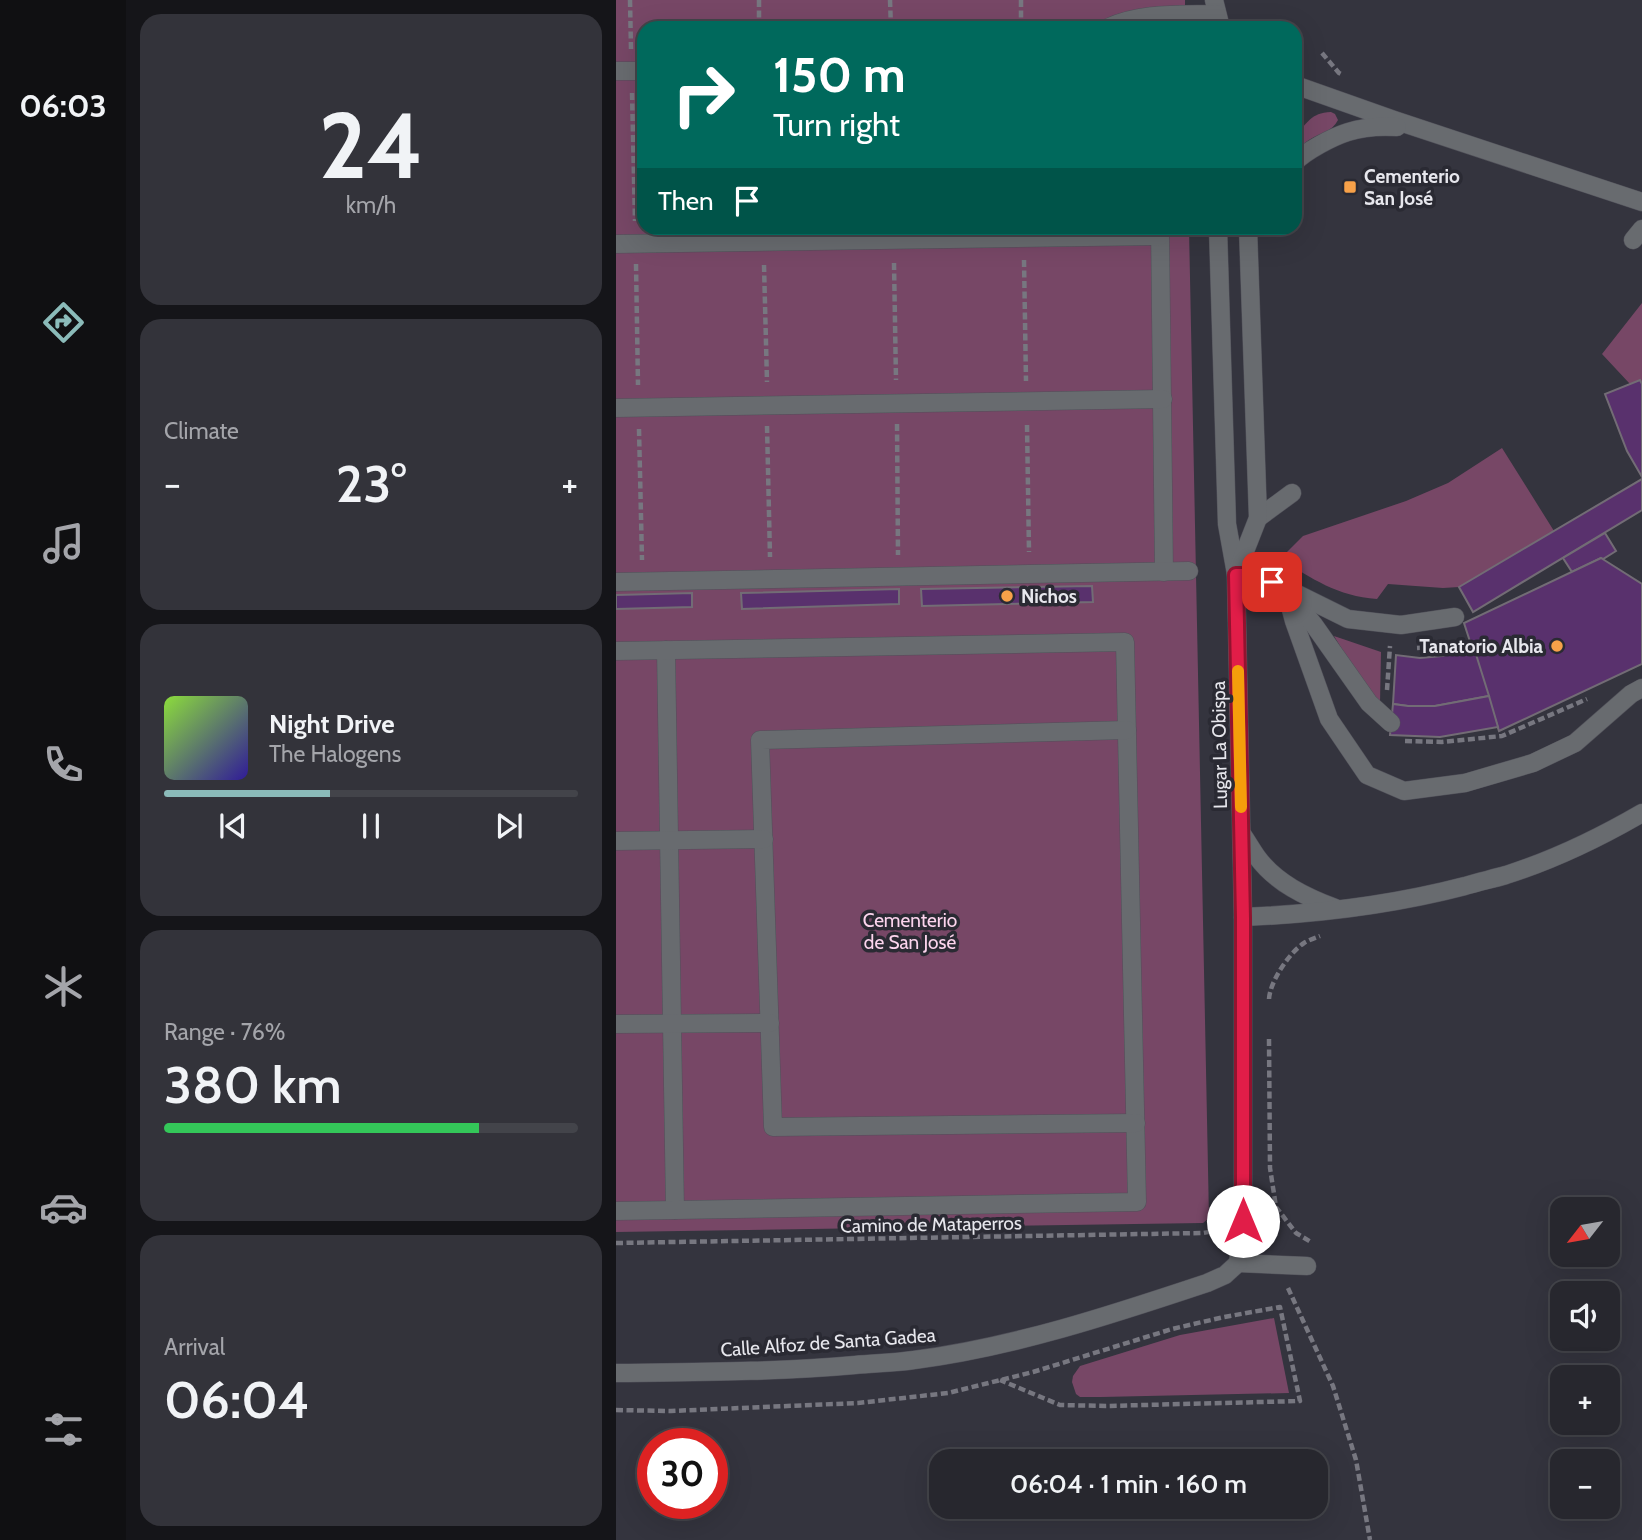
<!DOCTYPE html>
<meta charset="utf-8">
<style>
:root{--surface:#27272e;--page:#33333a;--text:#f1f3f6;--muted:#a4a5aa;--line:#43444a;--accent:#8bbbb9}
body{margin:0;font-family:Cabin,sans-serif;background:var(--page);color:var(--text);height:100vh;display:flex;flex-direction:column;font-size:26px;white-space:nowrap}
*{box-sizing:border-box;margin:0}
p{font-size:23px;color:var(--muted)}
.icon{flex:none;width:38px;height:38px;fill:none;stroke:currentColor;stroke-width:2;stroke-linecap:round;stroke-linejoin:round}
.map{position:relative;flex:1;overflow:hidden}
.side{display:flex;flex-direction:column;gap:14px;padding:14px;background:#151519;width:490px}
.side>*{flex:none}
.hud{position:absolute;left:21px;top:21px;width:665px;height:214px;border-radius:21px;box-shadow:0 7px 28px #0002,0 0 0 2px var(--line);background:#00695c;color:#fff;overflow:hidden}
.needle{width:46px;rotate:239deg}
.tools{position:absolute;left:934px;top:1197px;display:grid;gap:14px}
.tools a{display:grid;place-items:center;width:70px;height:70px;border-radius:14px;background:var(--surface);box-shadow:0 7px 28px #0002,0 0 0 2px var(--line);font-size:35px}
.speed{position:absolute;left:21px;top:1428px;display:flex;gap:14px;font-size:35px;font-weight:700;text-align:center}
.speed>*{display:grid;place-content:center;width:91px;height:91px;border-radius:50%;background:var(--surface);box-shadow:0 7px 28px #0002,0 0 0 2px var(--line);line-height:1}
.speed .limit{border:10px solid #d22;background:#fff;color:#111}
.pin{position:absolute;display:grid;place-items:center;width:60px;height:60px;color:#fff;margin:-30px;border-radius:14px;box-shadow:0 4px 10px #0006}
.me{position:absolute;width:77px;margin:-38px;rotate:0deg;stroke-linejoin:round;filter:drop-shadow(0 0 5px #0008)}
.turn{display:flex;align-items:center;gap:24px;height:147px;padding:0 21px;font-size:32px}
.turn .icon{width:91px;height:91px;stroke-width:2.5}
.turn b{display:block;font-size:49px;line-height:60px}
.then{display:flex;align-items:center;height:66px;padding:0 21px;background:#0003;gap:14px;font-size:26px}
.big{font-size:52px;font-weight:600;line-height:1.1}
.side .widget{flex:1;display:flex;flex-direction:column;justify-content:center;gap:10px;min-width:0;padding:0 24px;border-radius:21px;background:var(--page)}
.side .dial{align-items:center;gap:0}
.dial b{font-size:91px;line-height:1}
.song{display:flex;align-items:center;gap:21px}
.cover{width:84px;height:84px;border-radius:10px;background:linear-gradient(135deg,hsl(90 70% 55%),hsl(250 70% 35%))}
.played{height:7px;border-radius:4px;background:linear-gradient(90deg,var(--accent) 40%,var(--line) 40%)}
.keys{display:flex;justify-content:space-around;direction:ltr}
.heat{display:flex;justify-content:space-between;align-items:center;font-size:38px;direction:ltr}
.charge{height:10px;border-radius:5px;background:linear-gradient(90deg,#34c759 76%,var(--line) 0)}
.trip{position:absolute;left:313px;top:1449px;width:399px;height:70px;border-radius:21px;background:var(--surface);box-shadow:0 7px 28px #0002,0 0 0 2px var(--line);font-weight:600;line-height:70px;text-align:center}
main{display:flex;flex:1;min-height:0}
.tabs{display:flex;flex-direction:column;width:126px;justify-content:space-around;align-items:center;background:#101012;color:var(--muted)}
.tabs .icon{width:49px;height:49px}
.tabs .active{color:var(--accent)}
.tabs b{font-size:32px;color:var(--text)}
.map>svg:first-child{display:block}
</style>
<main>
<nav class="tabs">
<b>06:03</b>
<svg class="icon active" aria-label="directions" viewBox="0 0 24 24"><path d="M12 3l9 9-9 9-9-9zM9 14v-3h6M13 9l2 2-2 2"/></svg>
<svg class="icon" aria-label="music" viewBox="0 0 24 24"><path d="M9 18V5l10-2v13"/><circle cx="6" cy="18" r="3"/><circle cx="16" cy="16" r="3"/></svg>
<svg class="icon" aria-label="phone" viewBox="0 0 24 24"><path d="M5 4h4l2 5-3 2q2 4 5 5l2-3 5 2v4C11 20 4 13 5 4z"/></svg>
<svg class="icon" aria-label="climate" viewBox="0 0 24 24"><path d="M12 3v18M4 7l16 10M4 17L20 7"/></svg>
<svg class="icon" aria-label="car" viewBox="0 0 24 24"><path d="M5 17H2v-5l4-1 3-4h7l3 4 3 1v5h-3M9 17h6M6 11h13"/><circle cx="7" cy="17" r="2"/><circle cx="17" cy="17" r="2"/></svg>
<svg class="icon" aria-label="filters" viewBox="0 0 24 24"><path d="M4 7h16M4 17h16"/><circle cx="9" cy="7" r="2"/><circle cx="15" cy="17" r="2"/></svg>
</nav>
<section class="side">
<div class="widget dial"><b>24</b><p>km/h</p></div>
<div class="widget"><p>Climate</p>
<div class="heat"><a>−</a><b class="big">23°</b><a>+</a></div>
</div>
<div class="widget">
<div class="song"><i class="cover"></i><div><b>Night Drive</b><p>The Halogens</p></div></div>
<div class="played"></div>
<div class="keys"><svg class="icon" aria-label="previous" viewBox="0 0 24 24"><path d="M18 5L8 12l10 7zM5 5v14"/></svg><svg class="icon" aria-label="pause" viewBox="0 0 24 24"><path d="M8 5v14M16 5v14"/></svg><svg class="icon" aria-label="next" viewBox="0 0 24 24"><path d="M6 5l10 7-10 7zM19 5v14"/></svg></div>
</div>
<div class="widget"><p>Range · 76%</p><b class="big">380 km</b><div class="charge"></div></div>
<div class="widget"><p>Arrival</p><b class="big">06:04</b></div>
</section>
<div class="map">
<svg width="1026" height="1540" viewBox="0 0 1026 1540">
<rect width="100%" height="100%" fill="#34343e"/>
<g fill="#774766">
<path d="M0,0H569V28H28V228H573L593,1218L587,1223L0,1232Z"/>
<path d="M715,112L719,114L722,120C716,132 704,133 693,140C688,143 684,147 679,150V136C692,123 694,113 715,112Z"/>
<path d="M1026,303V384L1024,380L1014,384L986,354Z"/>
<path d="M886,448L938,531L843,587L827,588L772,584L761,599C721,596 697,579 664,559L687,536L790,501L832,483Z"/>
<path d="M718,636L765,652L764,703L739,671Z"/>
<path d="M658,1318L673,1393L485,1397H464L460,1394L456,1382L457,1376L464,1366L564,1335Z"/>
</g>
<g fill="#59316d" stroke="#726c75" stroke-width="2">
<path d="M1024,380L1026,384V477L1011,451L989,394Z"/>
<path d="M1026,479V510L857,612L843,587Z"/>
<path d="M989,533L1000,551L987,559L985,558L956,572L947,558Z"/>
<path d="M985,558L1026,584V664L883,731L848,623Z"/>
<path d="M476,586L477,602L306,606L305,589Z"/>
<path d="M283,589V604L126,609L125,593Z"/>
<path d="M76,593V607L0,609V595Z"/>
<path d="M858,648L873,696L819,706H792L777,704L780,655L804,658L826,656Z"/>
<path d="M873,696L882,727L824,737L774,735L777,704L792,706H819Z"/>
</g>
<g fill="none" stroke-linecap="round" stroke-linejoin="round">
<g stroke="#51515a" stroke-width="19">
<g id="minor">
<path d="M598,0L605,28"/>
<path d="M491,28C525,12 564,15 600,14"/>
<path d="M0,71H28"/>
<path d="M679,85L778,120L1026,202"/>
<path d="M679,162C690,151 716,137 732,132C747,127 765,126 781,127"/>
<path d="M544,228L548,572"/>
<path d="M602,228L611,524L620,574L627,917V1221L622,1263"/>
<path d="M1017,240L1026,229"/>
<path d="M0,244L544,236"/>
<path d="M0,408L547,399"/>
<path d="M642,518L676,493"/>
<path d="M620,574L642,518L632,228"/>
<path d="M620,574L643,575L732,619L785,625L839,617"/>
<path d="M0,582L573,571"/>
<path d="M669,588L678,621L713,719L751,775L788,791L849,783L917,763L959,743L1015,694L1026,688"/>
<path d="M673,594L698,625L753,703L775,723"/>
<path d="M50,650L59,1210"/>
<path d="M0,651L509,642L521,1202L0,1211"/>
<path d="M511,730L144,740L157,1127L520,1123"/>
<path d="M626,834C631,841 636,850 641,857C660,883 690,897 719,908"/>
<path d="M0,841L148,839"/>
<path d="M627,917C702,914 776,905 849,886C862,882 876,879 890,875C937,860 983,838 1026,813"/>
<path d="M0,1024L154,1023"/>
<path d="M622,1263L691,1266"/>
<path d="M0,1373C80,1372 160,1372 239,1365C259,1363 278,1363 298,1360C398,1347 495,1315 591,1283L609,1275L622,1263"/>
</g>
</g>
<g stroke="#777780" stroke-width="4.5" stroke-dasharray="7 3.5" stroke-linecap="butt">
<path d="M14,0L15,49"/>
<path d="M143,0V28"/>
<path d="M274,0L275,28"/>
<path d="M405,0V28"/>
<path d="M706,53L723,73L727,75"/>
<path d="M16,93L19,221"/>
<path d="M408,260L410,381"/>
<path d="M278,263L280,380"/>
<path d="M20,264L22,385"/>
<path d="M148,265L151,382"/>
<path d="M281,424L282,555"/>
<path d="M411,425L413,552"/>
<path d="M151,426L154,557"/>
<path d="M23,429L26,560"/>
<path d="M801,648L838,646L855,643"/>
<path d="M771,690L774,646"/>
<path d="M789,741L826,742L886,736L971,699"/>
<path d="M653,999C654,981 674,952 688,943C693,940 699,938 704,936"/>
<path d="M653,1039L654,1168L660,1207L680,1233L695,1242"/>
<path d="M0,1243L587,1233L604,1230"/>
<path d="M672,1288L717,1386L740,1460L754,1540"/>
<path d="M0,1410L55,1411L242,1403L332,1393L417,1372L556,1329L608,1317L664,1307L684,1401L490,1406L444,1405L384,1380"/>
</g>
<use href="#minor" stroke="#686b6f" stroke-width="18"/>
</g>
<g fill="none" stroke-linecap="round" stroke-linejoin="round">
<g stroke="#92132f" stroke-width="18">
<path id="route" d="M627,1221V918L620,575H643L656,582"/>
</g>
<use href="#route" stroke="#e11d48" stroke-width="12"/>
<path stroke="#f59e0b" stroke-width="12" d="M622,671L625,807"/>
</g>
<g fill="#f7a149" stroke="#2a2a33" stroke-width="2.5">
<rect x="727" y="180" width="14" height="14" rx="3.5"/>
<circle cx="391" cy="596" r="7"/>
<circle cx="941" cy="646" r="7"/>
</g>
<g text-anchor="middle" stroke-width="7" stroke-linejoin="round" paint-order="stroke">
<g font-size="19" font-weight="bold" fill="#e7e7ed" stroke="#2a2a33" text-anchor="start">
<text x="748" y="183">Cementerio<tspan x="748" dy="22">San José</tspan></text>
<text x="405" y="603">Nichos</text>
<text x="927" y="653" text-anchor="end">Tanatorio Albia</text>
</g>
<g font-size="19" fill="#e7e7ed" stroke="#2a2a33">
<text transform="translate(603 745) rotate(-91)" y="7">Lugar La Obispa</text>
<text transform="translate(315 1224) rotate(-1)" y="7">Camino de Mataperros</text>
<text transform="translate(212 1342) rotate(-4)" y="7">Calle Alfoz de Santa Gadea</text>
</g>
<g font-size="19" fill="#fcd4ed" stroke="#2a2a33">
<text x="294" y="927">Cementerio<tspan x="294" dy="22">de San José</tspan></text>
</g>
</g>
</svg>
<div class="tools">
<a><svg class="needle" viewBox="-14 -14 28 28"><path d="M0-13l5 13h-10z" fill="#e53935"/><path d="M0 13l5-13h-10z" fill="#a4a5aa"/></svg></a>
<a><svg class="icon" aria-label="sound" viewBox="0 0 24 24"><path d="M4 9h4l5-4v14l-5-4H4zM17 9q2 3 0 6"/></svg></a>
<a>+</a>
<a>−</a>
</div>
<div class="speed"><div class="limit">30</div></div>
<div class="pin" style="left:656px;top:582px;background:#d93025"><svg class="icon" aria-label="arrive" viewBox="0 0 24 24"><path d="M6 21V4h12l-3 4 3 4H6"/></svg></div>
<svg class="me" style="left:627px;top:1221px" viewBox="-20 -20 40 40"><circle r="19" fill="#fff"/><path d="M0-13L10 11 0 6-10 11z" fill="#e11d48"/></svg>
<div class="trip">06:04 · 1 min · 160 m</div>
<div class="hud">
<div class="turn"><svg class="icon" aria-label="right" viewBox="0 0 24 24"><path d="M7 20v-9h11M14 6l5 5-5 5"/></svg><div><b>150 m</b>Turn right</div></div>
<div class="then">Then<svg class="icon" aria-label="arrive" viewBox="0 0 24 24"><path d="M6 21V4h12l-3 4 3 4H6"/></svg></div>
</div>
</div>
</main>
